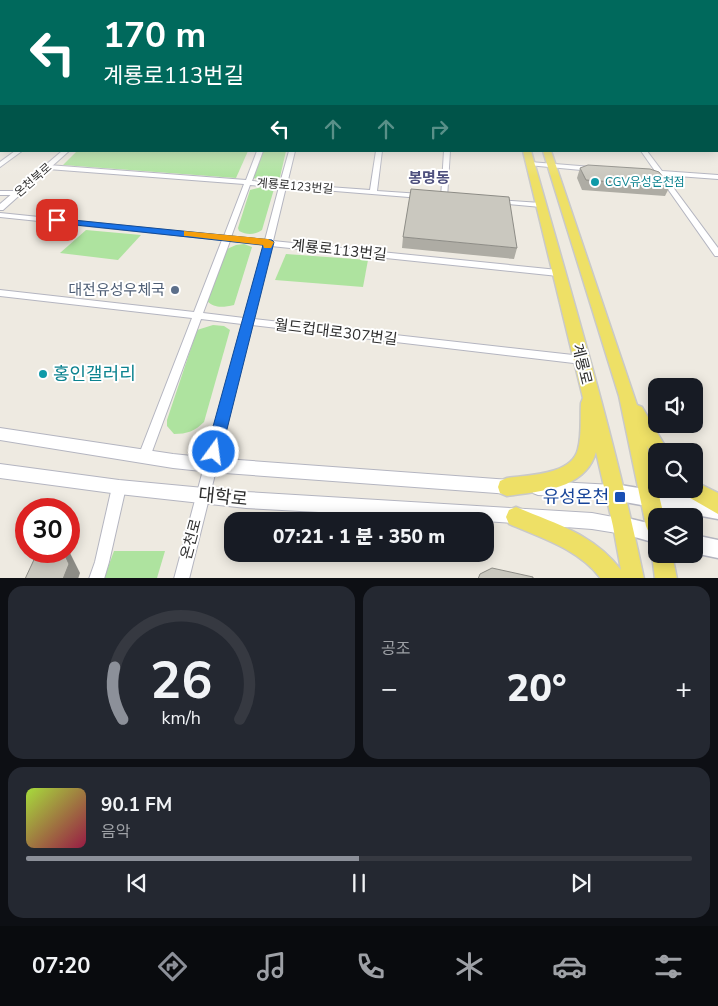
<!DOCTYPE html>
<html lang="ko">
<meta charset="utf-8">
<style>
:root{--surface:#171b24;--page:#242831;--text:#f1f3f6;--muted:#9ea1a6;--line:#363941;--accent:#8c9099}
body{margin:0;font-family:"Nunito Sans","Noto Sans KR",sans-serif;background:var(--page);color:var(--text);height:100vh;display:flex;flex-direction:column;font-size:19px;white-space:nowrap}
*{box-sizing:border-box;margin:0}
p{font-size:16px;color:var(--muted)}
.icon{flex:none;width:28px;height:28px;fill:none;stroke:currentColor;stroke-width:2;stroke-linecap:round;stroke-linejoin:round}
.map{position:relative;height:578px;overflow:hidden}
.side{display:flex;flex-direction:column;gap:8px;padding:8px;background:#0d0f14;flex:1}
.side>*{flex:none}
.guide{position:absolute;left:0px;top:0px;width:719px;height:152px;box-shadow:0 2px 12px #0003;background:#00695c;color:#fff;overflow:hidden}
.buttons{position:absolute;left:648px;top:378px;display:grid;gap:10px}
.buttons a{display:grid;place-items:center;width:55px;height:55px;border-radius:10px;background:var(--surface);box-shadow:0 2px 12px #0003;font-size:25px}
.speed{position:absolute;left:15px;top:498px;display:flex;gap:10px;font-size:25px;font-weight:700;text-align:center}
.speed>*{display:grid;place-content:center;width:65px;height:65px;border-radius:50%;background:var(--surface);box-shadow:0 2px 12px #0003;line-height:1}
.speed .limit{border:8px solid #d22;background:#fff;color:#111}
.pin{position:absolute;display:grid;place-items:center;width:42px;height:42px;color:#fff;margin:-21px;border-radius:10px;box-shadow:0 2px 8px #0006}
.me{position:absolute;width:55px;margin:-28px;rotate:14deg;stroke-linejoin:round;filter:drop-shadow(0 0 4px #0008)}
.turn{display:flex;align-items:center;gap:18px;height:105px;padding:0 20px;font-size:22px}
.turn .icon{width:65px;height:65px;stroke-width:2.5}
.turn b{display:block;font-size:35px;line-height:42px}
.lanes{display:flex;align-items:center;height:48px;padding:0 20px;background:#0003;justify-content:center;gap:25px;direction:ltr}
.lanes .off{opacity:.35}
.big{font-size:38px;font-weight:800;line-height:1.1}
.side .widget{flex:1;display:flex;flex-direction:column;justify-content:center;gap:8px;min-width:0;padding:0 18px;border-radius:15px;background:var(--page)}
.side .dial{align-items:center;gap:0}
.dial svg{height:130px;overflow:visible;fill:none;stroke:var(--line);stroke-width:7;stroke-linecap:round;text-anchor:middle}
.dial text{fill:var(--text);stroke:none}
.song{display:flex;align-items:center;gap:15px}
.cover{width:60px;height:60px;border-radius:8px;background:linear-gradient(135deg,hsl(80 70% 55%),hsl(340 70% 35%))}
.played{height:5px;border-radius:2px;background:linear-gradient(90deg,var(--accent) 50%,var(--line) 50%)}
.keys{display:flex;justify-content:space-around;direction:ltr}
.heat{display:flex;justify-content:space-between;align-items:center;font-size:28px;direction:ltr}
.side .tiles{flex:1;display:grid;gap:8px;grid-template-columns:1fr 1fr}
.widget:last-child{grid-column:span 2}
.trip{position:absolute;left:224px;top:512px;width:270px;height:50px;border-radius:15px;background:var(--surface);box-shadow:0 2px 12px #0003;font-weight:800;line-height:50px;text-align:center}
.tab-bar{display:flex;height:80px;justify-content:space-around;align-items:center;background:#090b0e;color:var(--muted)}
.tab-bar .icon{width:35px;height:35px}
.tab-bar .active{color:var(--accent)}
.tab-bar b{font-size:22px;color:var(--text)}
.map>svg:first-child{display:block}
</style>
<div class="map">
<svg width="718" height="579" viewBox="0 0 718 579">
<rect width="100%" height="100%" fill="#eeeae1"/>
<g fill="#aee39f">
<path d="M77,151H248L236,178L63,165Z"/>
<path d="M262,151H286L280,177L275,180L251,178Z"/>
<path d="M262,187L274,189L262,230C254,235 247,235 239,231L238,228L250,190Z"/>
<path d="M86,230L141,235L118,260L60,253Z"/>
<path d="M244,244L252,247L234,305C224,307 215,309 207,301L227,249L236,245Z"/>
<path d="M286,254L368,260L363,287L275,280Z"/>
<path d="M213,325L224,326L230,330L204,422C195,431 187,434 174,434L167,426V420L197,330Z"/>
<path d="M114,551H165L157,578H104Z"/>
</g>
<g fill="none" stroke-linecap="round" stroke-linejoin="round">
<g stroke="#b4b5c0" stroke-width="3">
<rect id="pedestrian" x="0" y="102" width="1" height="3"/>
</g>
<g stroke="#b4b5c0" stroke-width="2">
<g id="minor">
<path d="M0,119L1,120V122L0,123Z"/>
<rect x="0" y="130" width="1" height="4"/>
<path d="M15,151H22L0,167V162Z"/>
<path d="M257,151H263L252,181L280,183L289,151H295L287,184L370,190L376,151H382L377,191L421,194L424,196L421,198L286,187L273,241L558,270L562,273L558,276L271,246L253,319L582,356L586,357L587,360L586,363L582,364L252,325L189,579H174L242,324L201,319L150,457L148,461L144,463L140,461L138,457L192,318L0,296V290L194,312L222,240L0,217V213L224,236L244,184L48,169L45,167L48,165L246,180ZM250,185L279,187L265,240L231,237ZM230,241L264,245L244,318L203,313Z"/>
<path d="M444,151H450L447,198L444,200L441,198Z"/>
<path d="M641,151H647L662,171L718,175V179L664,175L718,248V256H715L658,175L646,173V171H655Z"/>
<path d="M530,162L592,167L595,169L592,171L528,165V163Z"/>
<path d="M0,191H18L21,193L18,195H0Z"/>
<path d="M499,200L541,203L544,205L541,207L497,203V201Z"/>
<path d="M119,481L124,482L126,487L109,562L104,579H89L95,562L112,487L114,482Z"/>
</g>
</g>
<g stroke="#b4b5c0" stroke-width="2">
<g id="tertiary">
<path d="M62,151H69L3,210H0V204Z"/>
<path d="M0,428L173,454L211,458L511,480L516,482L518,487L516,492L511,494L211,472L173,468L0,440Z"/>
<path d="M0,464L119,480L246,492L592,513L629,520L631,526L629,532L623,534L592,529L485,521L246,508L119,494L0,478Z"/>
<path d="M538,481L614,485L619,487L622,492L619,497L614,499L538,495L533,493L531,488L533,483Z"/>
</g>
</g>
<g stroke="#b4b5c0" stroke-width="3">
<g id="secondary">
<path d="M614,484L718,501V519L614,500L608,498L606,492L608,486Z"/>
<path d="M623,517L656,525V543L617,532L614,526L617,520Z"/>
<path d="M694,535L718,540V558L694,553Z"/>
</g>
</g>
<g stroke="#c9c9c9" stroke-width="3">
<g id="primary">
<path d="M523,151H531C571,293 614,434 644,579H601C579,549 541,538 509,524L506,517L509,510L516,507C556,524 594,534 621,570L613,526L596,452C585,490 540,491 507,496L500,493L498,487L500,481L507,478C528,475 572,475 578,449C582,435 580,417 581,403L583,398Z"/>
<path d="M543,151H551L637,405L642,407L668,451H656V458L653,457L647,446L664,516H656V536L649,533L646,526L619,396Z"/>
<path d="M694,481L718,493V514L685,495L683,489H694Z"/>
<path d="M656,546V554H672L677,579H655L652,554Z"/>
</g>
</g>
<use href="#pedestrian" fill="#fff" fill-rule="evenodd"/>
<use href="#minor" fill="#fff" fill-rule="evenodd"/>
<use href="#tertiary" fill="#fff" fill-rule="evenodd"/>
<use href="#secondary" fill="#fff" fill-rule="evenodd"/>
<use href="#primary" fill="#eee066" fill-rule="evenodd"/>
</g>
<g fill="#aeaca4">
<path d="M580,168L670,186L665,196L582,190L577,178Z"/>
<path d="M403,237L517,248L514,259L402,248Z"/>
</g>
<path fill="#8d8c86" d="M63,551H69L80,573L78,579H63Z"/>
<g fill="#cac8bf" stroke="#8d8c86">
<path d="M588,165L650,169L659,172L670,186L586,180L580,168Z"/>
<path d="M411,189L509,197L517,248L403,237Z"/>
<path d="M38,551H63L69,564L63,579H25Z"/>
<path d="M492,568L533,577V579H478L480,574Z"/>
</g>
<linearGradient id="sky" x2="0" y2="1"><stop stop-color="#7bb8ea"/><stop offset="0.54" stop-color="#f7f6f2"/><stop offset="1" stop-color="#f7f6f2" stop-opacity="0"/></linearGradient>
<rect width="718" height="176" fill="url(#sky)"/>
<path fill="#1a73e8" stroke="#114b97" d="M53,218L272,240L274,242L220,457L214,459L208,457L206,452L263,245L57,223L52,220Z"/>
<path fill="#f59e0b" d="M184,231L268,239L274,242L271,248H264L263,245L187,236H184Z"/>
<g fill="#0f9aa8" stroke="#fff" stroke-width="2">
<circle cx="595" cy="182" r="5"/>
<circle cx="43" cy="374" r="5"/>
</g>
<circle fill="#5c6f8a" stroke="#fff" stroke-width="2" cx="175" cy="290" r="5"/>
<rect fill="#1a4fb4" stroke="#fff" stroke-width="2" x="614" y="491" width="12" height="12" rx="2.5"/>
<g text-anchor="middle" stroke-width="4" stroke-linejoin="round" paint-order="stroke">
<g font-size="12" fill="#2e2e2e" stroke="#fff">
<text transform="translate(33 180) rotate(-41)" y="4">온천북로</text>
<text transform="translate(295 186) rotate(5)" y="4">계룡로123번길</text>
</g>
<g font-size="12" fill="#0d838f" stroke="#fff" text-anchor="start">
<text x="605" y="186">CGV유성온천점</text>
</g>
<g font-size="15" font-weight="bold" fill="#4e507e" stroke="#fff">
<text x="429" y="183">봉명동</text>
</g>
<g font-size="15" fill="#2e2e2e" stroke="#fff">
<text transform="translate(339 250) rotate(6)" y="5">계룡로113번길</text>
<text transform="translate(336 332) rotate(7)" y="5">월드컵대로307번길</text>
<text transform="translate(582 364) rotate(76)" y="5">계룡로</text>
<text transform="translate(191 539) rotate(-75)" y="5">온천로</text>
</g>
<g font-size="15" fill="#4e5e75" stroke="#fff" text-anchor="end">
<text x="165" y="295">대전유성우체국</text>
</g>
<g font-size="18" fill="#0d838f" stroke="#fff" text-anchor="start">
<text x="53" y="380">홍인갤러리</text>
</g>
<g font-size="18" fill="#2e2e2e" stroke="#fff">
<text transform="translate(223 497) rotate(6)" y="6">대학로</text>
</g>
<g font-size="18" fill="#164399" stroke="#fff" text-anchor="end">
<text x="609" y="503">유성온천</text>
</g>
</g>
</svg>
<div class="buttons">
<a><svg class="icon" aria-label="sound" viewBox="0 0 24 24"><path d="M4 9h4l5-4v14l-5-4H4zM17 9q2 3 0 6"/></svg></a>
<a><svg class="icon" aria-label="search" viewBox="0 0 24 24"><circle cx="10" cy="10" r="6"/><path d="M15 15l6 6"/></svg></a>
<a><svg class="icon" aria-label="layers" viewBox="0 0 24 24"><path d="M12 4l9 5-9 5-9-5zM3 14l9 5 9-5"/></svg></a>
</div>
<div class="speed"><div class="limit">30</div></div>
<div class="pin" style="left:57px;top:220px;background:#d93025"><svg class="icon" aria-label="arrive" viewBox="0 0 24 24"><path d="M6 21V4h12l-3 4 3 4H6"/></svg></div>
<svg class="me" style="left:214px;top:452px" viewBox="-20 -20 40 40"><circle r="17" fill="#1a73e8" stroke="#fff" stroke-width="3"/><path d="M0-11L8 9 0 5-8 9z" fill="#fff"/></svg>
<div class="trip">07:21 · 1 분 · 350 m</div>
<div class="guide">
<div class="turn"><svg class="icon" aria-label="left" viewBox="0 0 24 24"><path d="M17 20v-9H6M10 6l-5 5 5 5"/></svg><div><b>170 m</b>계룡로113번길</div></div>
<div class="lanes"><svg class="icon" aria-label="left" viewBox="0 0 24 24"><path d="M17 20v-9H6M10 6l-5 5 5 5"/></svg><svg class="icon off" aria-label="ahead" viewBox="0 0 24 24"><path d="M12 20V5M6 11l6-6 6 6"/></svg><svg class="icon off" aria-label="ahead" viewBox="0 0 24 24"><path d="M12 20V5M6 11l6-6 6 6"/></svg><svg class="icon off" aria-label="right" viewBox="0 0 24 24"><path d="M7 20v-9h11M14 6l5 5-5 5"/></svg></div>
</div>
</div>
<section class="side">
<div class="tiles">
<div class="widget dial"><svg viewBox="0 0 100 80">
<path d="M14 69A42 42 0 1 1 86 69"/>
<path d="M14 69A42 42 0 0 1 9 37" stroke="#8c9099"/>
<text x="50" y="56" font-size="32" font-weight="700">26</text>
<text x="50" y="72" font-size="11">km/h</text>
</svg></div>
<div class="widget"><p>공조</p>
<div class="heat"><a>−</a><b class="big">20°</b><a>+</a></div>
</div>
<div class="widget">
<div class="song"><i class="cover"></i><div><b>90.1 FM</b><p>음악</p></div></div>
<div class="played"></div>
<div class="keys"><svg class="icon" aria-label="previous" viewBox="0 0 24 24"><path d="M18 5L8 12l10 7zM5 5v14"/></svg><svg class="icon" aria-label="pause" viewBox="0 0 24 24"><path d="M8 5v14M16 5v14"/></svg><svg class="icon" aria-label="next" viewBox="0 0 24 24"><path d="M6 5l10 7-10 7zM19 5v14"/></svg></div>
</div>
</div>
</section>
<nav class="tab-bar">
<b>07:20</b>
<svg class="icon active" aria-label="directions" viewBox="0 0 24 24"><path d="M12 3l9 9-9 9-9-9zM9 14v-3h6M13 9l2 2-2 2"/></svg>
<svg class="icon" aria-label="music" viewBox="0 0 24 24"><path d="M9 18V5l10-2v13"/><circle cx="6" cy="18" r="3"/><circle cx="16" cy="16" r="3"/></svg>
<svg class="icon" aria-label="phone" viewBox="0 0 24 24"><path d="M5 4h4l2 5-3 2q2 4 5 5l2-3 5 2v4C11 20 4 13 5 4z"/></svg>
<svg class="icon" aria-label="climate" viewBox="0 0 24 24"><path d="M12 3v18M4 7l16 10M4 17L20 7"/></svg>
<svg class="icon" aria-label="car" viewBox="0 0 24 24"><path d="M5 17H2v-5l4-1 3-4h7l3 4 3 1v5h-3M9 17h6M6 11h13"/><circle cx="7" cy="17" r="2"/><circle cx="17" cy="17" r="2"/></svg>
<svg class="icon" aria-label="filters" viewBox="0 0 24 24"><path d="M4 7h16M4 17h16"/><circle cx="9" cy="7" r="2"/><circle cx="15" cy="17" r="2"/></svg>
</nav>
